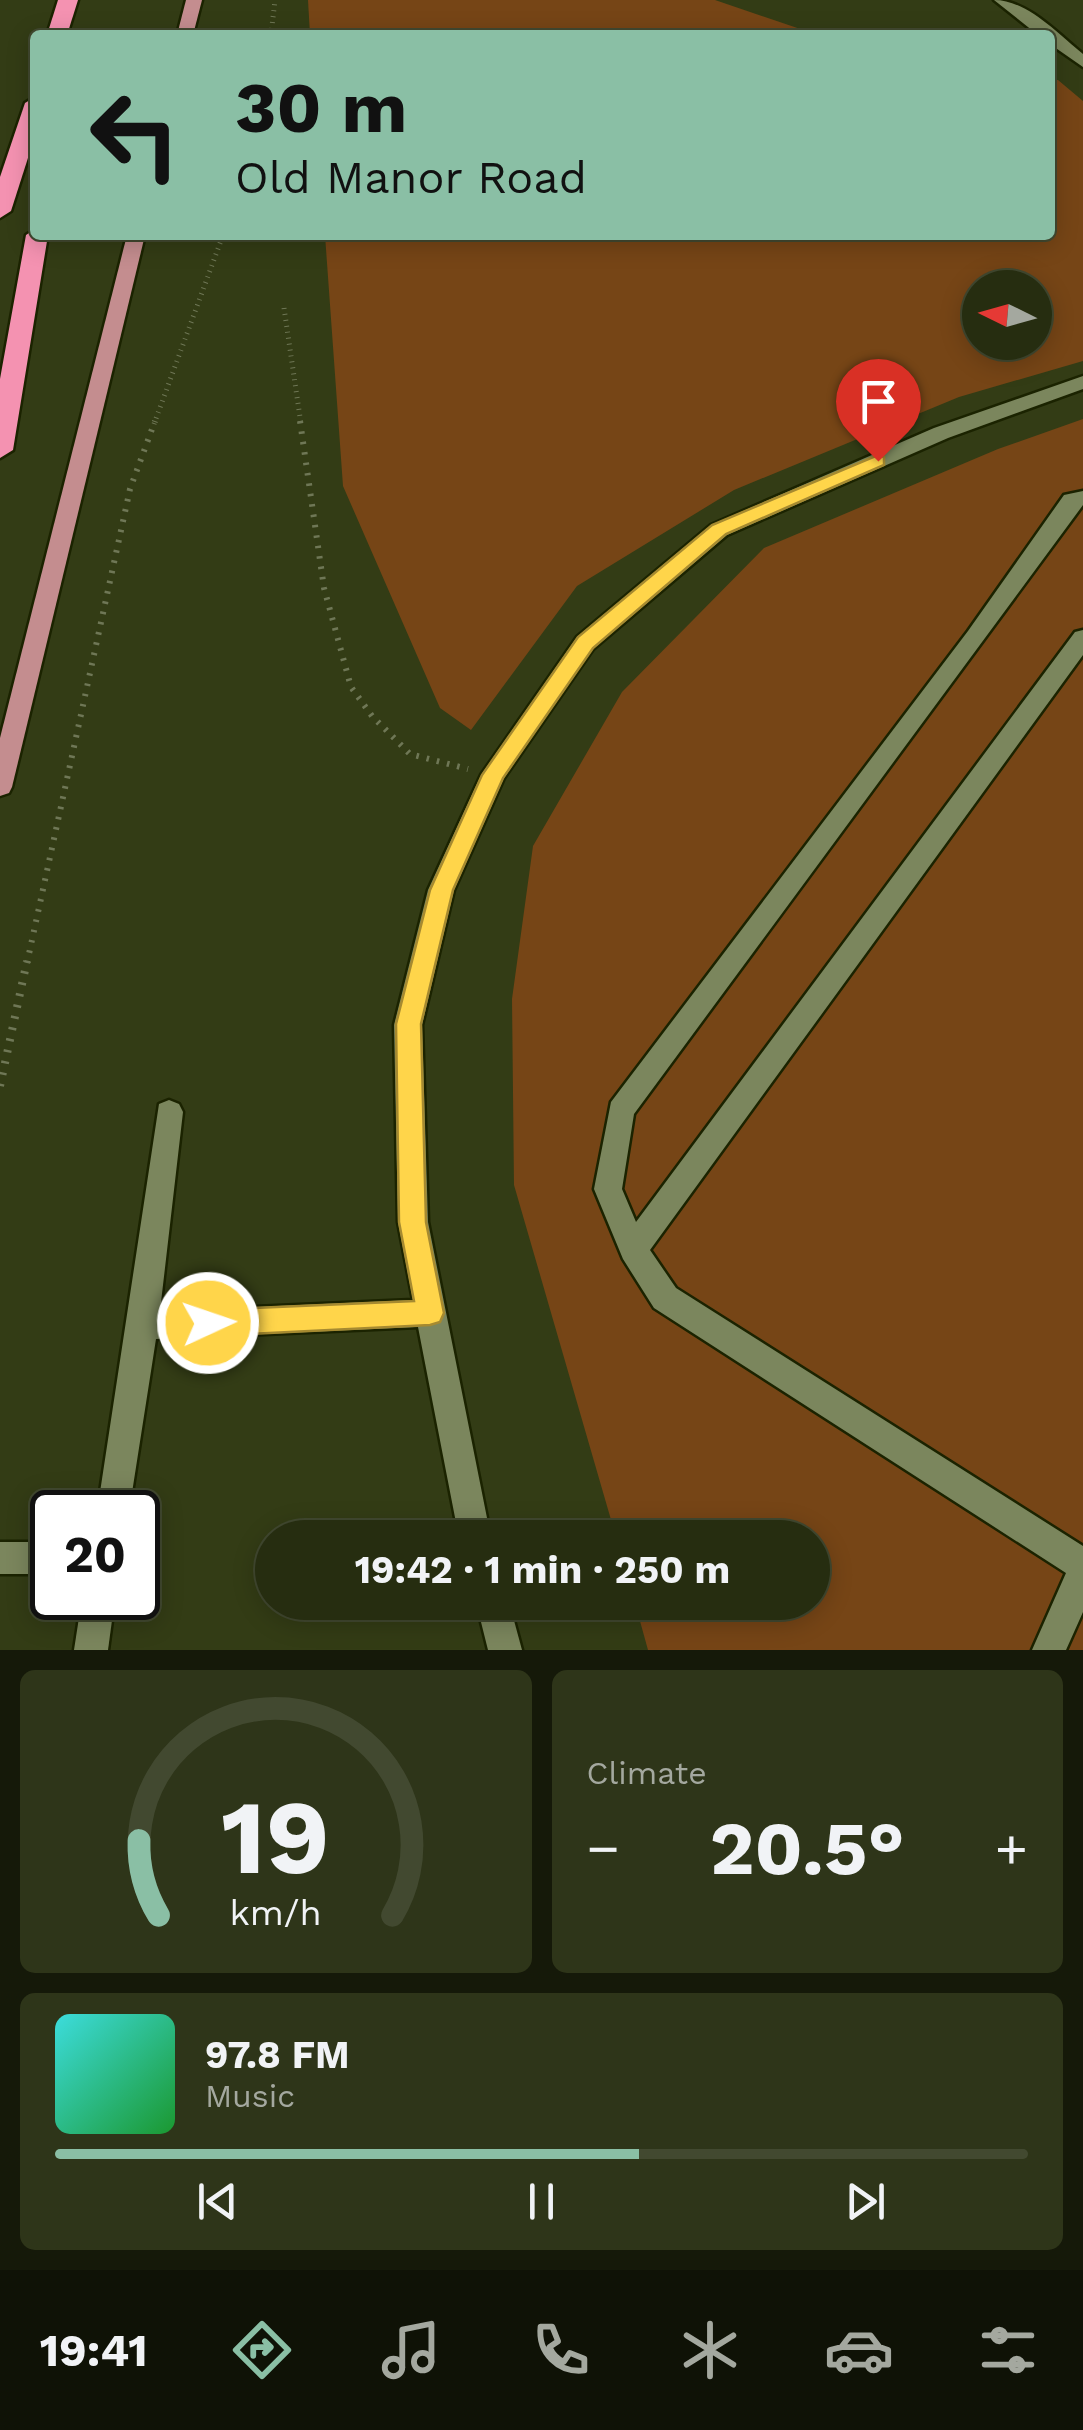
<!DOCTYPE html>
<meta charset="utf-8">
<style>
:root{--surface:#262d10;--page:#2e3519;--text:#f1f3f6;--muted:#a4a89f;--line:#424930;--accent:#8abfa5}
body{margin:0;font-family:"Work Sans",sans-serif;background:var(--page);color:var(--text);height:100vh;display:flex;flex-direction:column;font-size:38px;white-space:nowrap}
*{box-sizing:border-box;margin:0}
p{font-size:32px;color:var(--muted)}
.icon{flex:none;width:55px;height:55px;fill:none;stroke:currentColor;stroke-width:2;stroke-linecap:round;stroke-linejoin:round}
.map{position:relative;height:1650px;overflow:hidden}
.panel{display:flex;flex-direction:column;gap:20px;padding:20px;background:#151909;flex:1}
.panel>*{flex:none}
.guide{position:absolute;left:30px;top:30px;width:1025px;height:210px;border-radius:10px;box-shadow:0 5px 25px #0003,0 0 0 2px var(--line);background:#8abfa5;color:#111;overflow:hidden}
.needle{width:65px;rotate:275deg}
.fabs{position:absolute;left:962px;top:270px;display:grid;gap:20px}
.fabs a{display:grid;place-items:center;width:90px;height:90px;border-radius:50%;background:var(--surface);box-shadow:0 5px 25px #0003,0 0 0 2px var(--line);font-size:50px}
.speed{position:absolute;left:30px;top:1490px;display:flex;gap:20px;font-size:50px;font-weight:700;text-align:center}
.speed>*{display:grid;place-content:center;width:130px;height:130px;border-radius:50%;background:var(--surface);box-shadow:0 5px 25px #0003,0 0 0 2px var(--line);line-height:1}
.speed .limit{border:5px solid #111;border-radius:15px;background:#fff;color:#111}
.pin{position:absolute;display:grid;place-items:center;width:85px;height:85px;color:#fff;margin:-102px -42px;border-radius:50% 50% 50% 0;rotate:-45deg;box-shadow:0 0 10px #0007}
.pin .icon{rotate:45deg}
.me{position:absolute;width:110px;margin:-55px;rotate:87deg;stroke-linejoin:round;filter:drop-shadow(0 0 8px #0008)}
.turn{display:flex;align-items:center;gap:35px;height:210px;padding:0 40px;font-size:45px}
.turn .icon{width:130px;height:130px;stroke-width:2.5}
.turn b{display:block;font-size:70px;line-height:85px}
.big{font-size:75px;font-weight:700;line-height:1.1}
.panel .card{flex:1;display:flex;flex-direction:column;justify-content:center;gap:15px;min-width:0;padding:0 35px;border-radius:15px;background:var(--page)}
.panel .dial{align-items:center;gap:0}
.dial svg{height:260px;overflow:visible;fill:none;stroke:var(--line);stroke-width:7;stroke-linecap:round;text-anchor:middle}
.dial text{fill:var(--text);stroke:none}
.song{display:flex;align-items:center;gap:30px}
.cover{width:120px;height:120px;border-radius:15px;background:linear-gradient(135deg,hsl(180 70% 55%),hsl(130 70% 35%))}
.played{height:10px;border-radius:5px;background:linear-gradient(90deg,var(--accent) 60%,var(--line) 60%)}
.keys{display:flex;justify-content:space-around;direction:ltr}
.heat{display:flex;justify-content:space-between;align-items:center;font-size:55px;direction:ltr}
.panel .tiles{flex:1;display:grid;gap:20px;grid-template-columns:1fr 1fr}
.card:last-child{grid-column:span 2}
.trip{position:absolute;left:255px;top:1520px;width:575px;height:100px;border-radius:50px;background:var(--surface);box-shadow:0 5px 25px #0003,0 0 0 2px var(--line);font-weight:700;line-height:100px;text-align:center}
.menu{display:flex;height:160px;justify-content:space-around;align-items:center;background:#0f1206;color:var(--muted)}
.menu .icon{width:70px;height:70px}
.menu .active{color:var(--accent)}
.menu b{font-size:45px;color:var(--text)}
.map>svg:first-child{display:block}
</style>
<div class="map">
<svg width="1083" height="1650" viewBox="0 0 1083 1650">
<rect width="100%" height="100%" fill="#333c15"/>
<g fill="#764516" fill-rule="evenodd">
<path d="M308,0H715L818,35H310Z"/>
<path d="M1050,80H1058L1083,101V361L959,397L734,490L577,586L471,730L440,708L343,486L325,235H1050ZM980,288H1035V342H980Z"/>
<path d="M1083,419V1650H648L635,1603L812,1602V1538L616,1537L514,1185L512,999L533,846L622,692L764,548L998,449Z"/>
</g>
<g fill="none" stroke-linecap="round" stroke-linejoin="round">
<g stroke="#1b2300" stroke-width="5">
<g id="minor">
<path d="M994,0C1027,0 1057,33 1083,54V67L1050,44V35H1038Z"/>
<path d="M1083,376V389L948,438L727,535L593,649L504,778L454,890L422,1025L428,1222L491,1538H459L418,1327L156,1339L129,1512H97L159,1104L169,1100L179,1104L183,1112L160,1311L413,1300L398,1222L394,1025L428,890L481,775L577,637L711,525L934,428Z"/>
<path d="M1083,491V505L634,1114L622,1189L636,1222L1075,632L1083,630V655L650,1250L676,1288L1083,1546V1612L1066,1650H1032L1066,1573L654,1308L623,1259L594,1189L611,1102L968,631L1064,495Z"/>
<rect x="0" y="1542" width="52" height="32"/>
<path d="M82,1598H115L108,1650H74Z"/>
<path d="M476,1602H509L522,1650H488Z"/>
</g>
</g>
<g stroke="#1b2300" stroke-width="5">
<g id="major">
<path d="M186,0H202L193,35H177Z"/>
<path d="M127,235H145L12,787L9,793L0,796V738Z"/>
</g>
</g>
<g stroke="#1b2300" stroke-width="5">
<g id="highway">
<path d="M58,0H78L67,35H47Z"/>
<path d="M35,97V136L11,211L0,218V177L25,103Z"/>
<path d="M35,229V235H48L13,450L0,458V379L26,235Z"/>
</g>
</g>
<g stroke="#6f7756" stroke-width="5" stroke-dasharray="1 5" stroke-linecap="butt">
<path d="M271,35L275,0"/>
<path d="M284,308L301,424"/>
<path d="M154,424L223,235"/>
</g>
<g stroke="#6f7756" stroke-width="6" stroke-dasharray="2.5 8" stroke-linecap="butt">
<path d="M300,421L324,588L351,687L372,716L410,754L468,769"/>
<path d="M27,963L130,489L155,421"/>
</g>
<path stroke="#6f7756" stroke-width="8" stroke-dasharray="2.5 9" stroke-linecap="butt" d="M0,1086L27,961"/>
<use href="#minor" fill="#7b865d" fill-rule="evenodd"/>
<use href="#major" fill="#c48d8f" fill-rule="evenodd"/>
<use href="#highway" fill="#f492b1" fill-rule="evenodd"/>
</g>
<path fill="#ffd54a" stroke="#a68a30" stroke-width="2.5" d="M878,455L884,457V465L726,534L593,648L503,778L453,890L421,1024L426,1222L444,1313L440,1322L430,1325L208,1336L198,1332L194,1323L198,1314L208,1310L414,1301L399,1222L396,1024L430,890L482,775L578,637L712,525Z"/>
</svg>
<div class="fabs">
<a><svg class="needle" viewBox="-14 -14 28 28"><path d="M0-13l5 13h-10z" fill="#e53935"/><path d="M0 13l5-13h-10z" fill="#a4a89f"/></svg></a>
</div>
<div class="speed"><div class="limit">20</div></div>
<div class="pin" style="left:878px;top:461px;background:#d93025"><svg class="icon" aria-label="arrive" viewBox="0 0 24 24"><path d="M6 21V4h12l-3 4 3 4H6"/></svg></div>
<svg class="me" style="left:208px;top:1323px" viewBox="-20 -20 40 40"><circle r="17" fill="#ffd54a" stroke="#fff" stroke-width="3"/><path d="M0-11L8 9 0 5-8 9z" fill="#fff"/></svg>
<div class="trip">19:42 · 1 min · 250 m</div>
<div class="guide">
<div class="turn"><svg class="icon" aria-label="left" viewBox="0 0 24 24"><path d="M17 20v-9H6M10 6l-5 5 5 5"/></svg><div><b>30 m</b>Old Manor Road</div></div>
</div>
</div>
<section class="panel">
<div class="tiles">
<div class="card dial"><svg viewBox="0 0 100 80">
<path d="M14 69A42 42 0 1 1 86 69"/>
<path d="M14 69A42 42 0 0 1 8 46" stroke="#8abfa5"/>
<text x="50" y="56" font-size="32" font-weight="700">19</text>
<text x="50" y="72" font-size="11">km/h</text>
</svg></div>
<div class="card"><p>Climate</p>
<div class="heat"><a>−</a><b class="big">20.5°</b><a>+</a></div>
</div>
<div class="card">
<div class="song"><i class="cover"></i><div><b>97.8 FM</b><p>Music</p></div></div>
<div class="played"></div>
<div class="keys"><svg class="icon" aria-label="previous" viewBox="0 0 24 24"><path d="M18 5L8 12l10 7zM5 5v14"/></svg><svg class="icon" aria-label="pause" viewBox="0 0 24 24"><path d="M8 5v14M16 5v14"/></svg><svg class="icon" aria-label="next" viewBox="0 0 24 24"><path d="M6 5l10 7-10 7zM19 5v14"/></svg></div>
</div>
</div>
</section>
<nav class="menu">
<b>19:41</b>
<svg class="icon active" aria-label="directions" viewBox="0 0 24 24"><path d="M12 3l9 9-9 9-9-9zM9 14v-3h6M13 9l2 2-2 2"/></svg>
<svg class="icon" aria-label="music" viewBox="0 0 24 24"><path d="M9 18V5l10-2v13"/><circle cx="6" cy="18" r="3"/><circle cx="16" cy="16" r="3"/></svg>
<svg class="icon" aria-label="phone" viewBox="0 0 24 24"><path d="M5 4h4l2 5-3 2q2 4 5 5l2-3 5 2v4C11 20 4 13 5 4z"/></svg>
<svg class="icon" aria-label="climate" viewBox="0 0 24 24"><path d="M12 3v18M4 7l16 10M4 17L20 7"/></svg>
<svg class="icon" aria-label="car" viewBox="0 0 24 24"><path d="M5 17H2v-5l4-1 3-4h7l3 4 3 1v5h-3M9 17h6M6 11h13"/><circle cx="7" cy="17" r="2"/><circle cx="17" cy="17" r="2"/></svg>
<svg class="icon" aria-label="filters" viewBox="0 0 24 24"><path d="M4 7h16M4 17h16"/><circle cx="9" cy="7" r="2"/><circle cx="15" cy="17" r="2"/></svg>
</nav>
